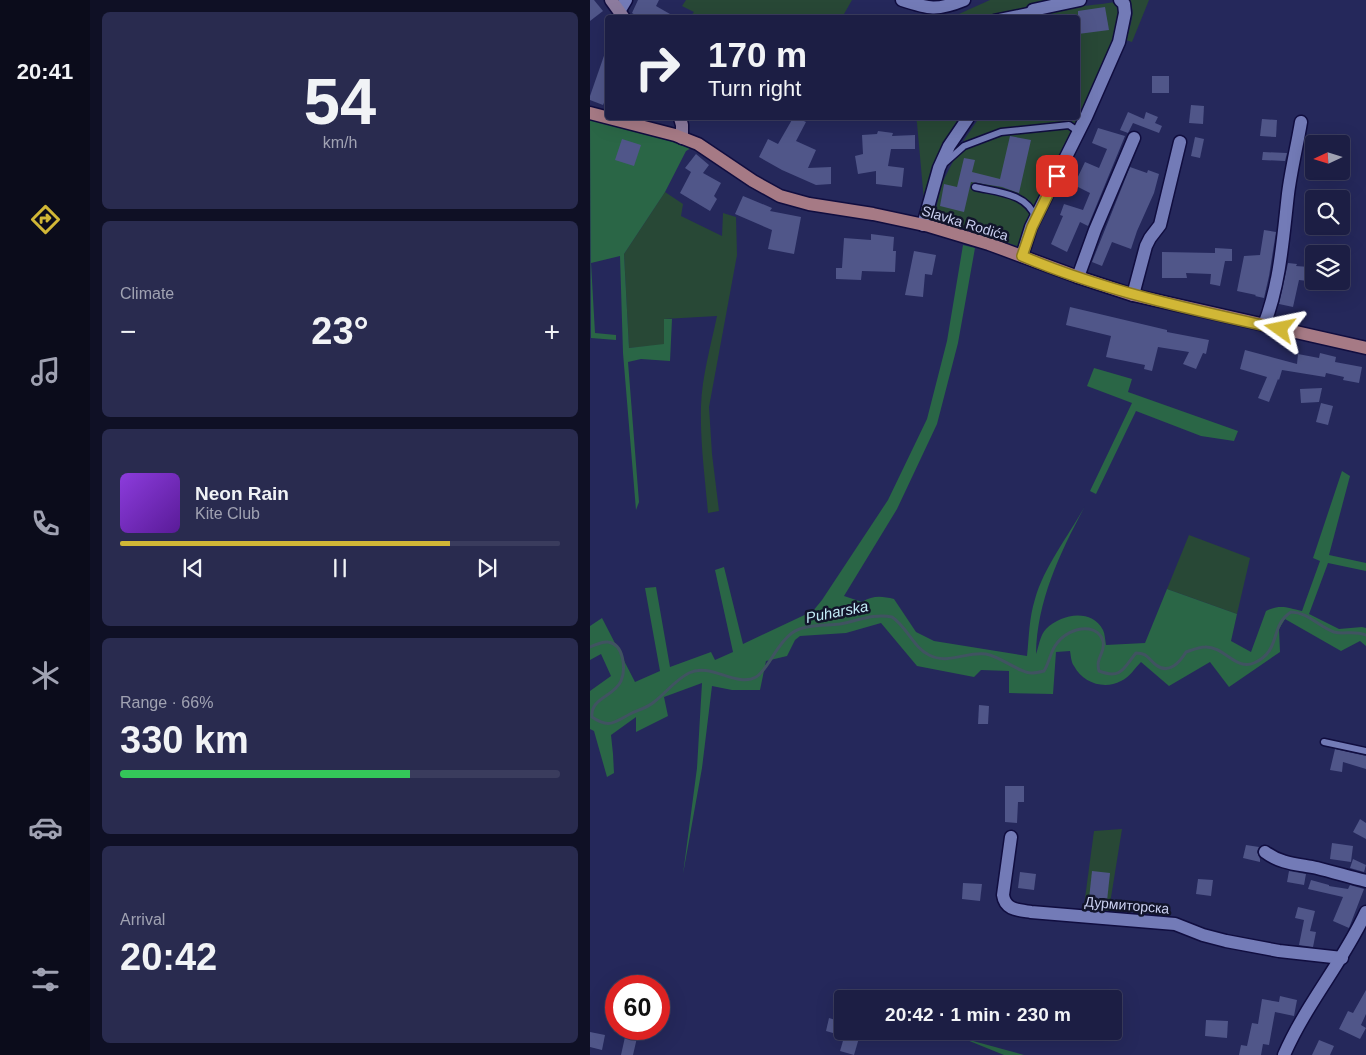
<!DOCTYPE html>
<meta charset="utf-8">
<style>
:root{--surface:#1c1e44;--page:#292b4f;--text:#f1f3f6;--muted:#a0a2b2;--line:#3a3c5d;--accent:#d1b736}
body{margin:0;font-family:Helvetica,sans-serif;background:var(--page);color:var(--text);height:100vh;display:flex;flex-direction:column;font-size:19px;white-space:nowrap}
*{box-sizing:border-box;margin:0}
p{font-size:16px;color:var(--muted)}
.icon{flex:none;width:28px;height:28px;fill:none;stroke:currentColor;stroke-width:2;stroke-linecap:round;stroke-linejoin:round}
.map{position:relative;flex:1;overflow:hidden}
.side{display:flex;flex-direction:column;gap:12px;padding:12px;background:#0f1025;width:500px}
.side>*{flex:none}
.hud{position:absolute;left:15px;top:15px;width:475px;height:105px;border-radius:5px;box-shadow:0 5px 20px #0002,0 0 0 1px var(--line);background:#1c1e44;color:var(--text);overflow:hidden}
.needle{width:32px;rotate:266deg}
.controls{position:absolute;left:715px;top:135px;display:grid;gap:10px}
.controls a{display:grid;place-items:center;width:45px;height:45px;border-radius:5px;background:var(--surface);box-shadow:0 5px 20px #0002,0 0 0 1px var(--line);font-size:25px}
.speed{position:absolute;left:15px;top:975px;display:flex;gap:10px;font-size:25px;font-weight:700;text-align:center}
.speed>*{display:grid;place-content:center;width:65px;height:65px;border-radius:50%;background:var(--surface);box-shadow:0 5px 20px #0002,0 0 0 1px var(--line);line-height:1}
.speed .limit{border:8px solid #d22;background:#fff;color:#111}
.pin{position:absolute;display:grid;place-items:center;width:42px;height:42px;color:#fff;margin:-21px;border-radius:10px;box-shadow:0 2px 8px #0006}
.me{position:absolute;width:55px;margin:-28px;rotate:282deg;stroke-linejoin:round;filter:drop-shadow(0 0 4px #0008)}
.turn{display:flex;align-items:center;gap:18px;height:105px;padding:0 20px;font-size:22px}
.turn .icon{width:65px;height:65px;stroke-width:2.5}
.turn b{display:block;font-size:35px;line-height:42px}
.big{font-size:38px;font-weight:600;line-height:1.1}
.side .card{flex:1;display:flex;flex-direction:column;justify-content:center;gap:8px;min-width:0;padding:0 18px;border-radius:8px;background:var(--page)}
.side .dial{align-items:center;gap:0}
.dial b{font-size:65px;line-height:1}
.song{display:flex;align-items:center;gap:15px}
.cover{width:60px;height:60px;border-radius:8px;background:linear-gradient(135deg,hsl(270 70% 55%),hsl(270 70% 35%))}
.played{height:5px;border-radius:2px;background:linear-gradient(90deg,var(--accent) 75%,var(--line) 75%)}
.keys{display:flex;justify-content:space-around;direction:ltr}
.heat{display:flex;justify-content:space-between;align-items:center;font-size:28px;direction:ltr}
.charge{height:8px;border-radius:4px;background:linear-gradient(90deg,#34c759 66%,var(--line) 0)}
.trip{position:absolute;left:244px;top:990px;width:288px;height:50px;border-radius:5px;background:var(--surface);box-shadow:0 5px 20px #0002,0 0 0 1px var(--line);font-weight:600;line-height:50px;text-align:center}
main{display:flex;flex:1;min-height:0}
.tabs{display:flex;flex-direction:column;width:90px;justify-content:space-around;align-items:center;background:#0b0c1b;color:var(--muted)}
.tabs .icon{width:35px;height:35px}
.tabs .selected{color:var(--accent)}
.tabs b{font-size:22px;color:var(--text)}
.map>svg:first-child{display:block}
</style>
<main>
<nav class="tabs">
<b>20:41</b>
<svg class="icon selected" aria-label="directions" viewBox="0 0 24 24"><path d="M12 3l9 9-9 9-9-9zM9 14v-3h6M13 9l2 2-2 2"/></svg>
<svg class="icon" aria-label="music" viewBox="0 0 24 24"><path d="M9 18V5l10-2v13"/><circle cx="6" cy="18" r="3"/><circle cx="16" cy="16" r="3"/></svg>
<svg class="icon" aria-label="phone" viewBox="0 0 24 24"><path d="M5 4h4l2 5-3 2q2 4 5 5l2-3 5 2v4C11 20 4 13 5 4z"/></svg>
<svg class="icon" aria-label="climate" viewBox="0 0 24 24"><path d="M12 3v18M4 7l16 10M4 17L20 7"/></svg>
<svg class="icon" aria-label="car" viewBox="0 0 24 24"><path d="M5 17H2v-5l4-1 3-4h7l3 4 3 1v5h-3M9 17h6M6 11h13"/><circle cx="7" cy="17" r="2"/><circle cx="17" cy="17" r="2"/></svg>
<svg class="icon" aria-label="filters" viewBox="0 0 24 24"><path d="M4 7h16M4 17h16"/><circle cx="9" cy="7" r="2"/><circle cx="15" cy="17" r="2"/></svg>
</nav>
<section class="side">
<div class="card dial"><b>54</b><p>km/h</p></div>
<div class="card"><p>Climate</p>
<div class="heat"><a>−</a><b class="big">23°</b><a>+</a></div>
</div>
<div class="card">
<div class="song"><i class="cover"></i><div><b>Neon Rain</b><p>Kite Club</p></div></div>
<div class="played"></div>
<div class="keys"><svg class="icon" aria-label="previous" viewBox="0 0 24 24"><path d="M18 5L8 12l10 7zM5 5v14"/></svg><svg class="icon" aria-label="pause" viewBox="0 0 24 24"><path d="M8 5v14M16 5v14"/></svg><svg class="icon" aria-label="next" viewBox="0 0 24 24"><path d="M6 5l10 7-10 7zM19 5v14"/></svg></div>
</div>
<div class="card"><p>Range · 66%</p><b class="big">330 km</b><div class="charge"></div></div>
<div class="card"><p>Arrival</p><b class="big">20:42</b></div>
</section>
<div class="map">
<svg width="776" height="1055" viewBox="0 0 776 1055">
<rect width="100%" height="100%" fill="#25285b"/>
<g fill="#284836">
<path d="M96,0H262L254,14L265,17H100L104,12L92,6Z"/>
<path d="M400,0H468L441,11L408,17L360,18Z"/>
<path d="M540,0H559L542,42L536,40C540,26 546,14 540,0Z"/>
<path d="M525,2L536,14L433,248L344,219L351,185L374,140L389,118H488V18L456,17C464,7 510,5 525,2Z"/>
<path d="M326,118H376L335,212L327,123Z"/>
<path d="M75,192L93,204L91,216L132,236L133,213L146,217L147,255L119,407L122,454L129,511L118,513C115,478 110,442 111,406C112,376 121,345 127,316L74,319V345L39,348L34,254Z"/>
<path d="M599,535L660,558L647,614L577,589Z"/>
<path d="M532,829L518,916L493,913L504,831Z"/>
</g>
<g fill="#2a6646">
<path d="M0,120L103,147L96,151L75,192L34,254L39,348L74,344V319H82L80,361L51,359L38,362L49,502L46,510L33,353L30,256L1,263L5,333L26,335V340L1,338Z"/>
<path d="M373,245L385,248L368,343L347,424L307,509L254,596L272,602C283,595 292,596 304,599L326,632L344,641L437,656C439,637 439,618 445,599C454,567 479,535 495,506C470,553 447,600 446,654C449,646 450,635 456,629C471,614 501,608 513,630C515,634 515,640 516,645L555,643L577,589L647,614L641,641L661,652L676,611C691,604 697,608 712,611L730,561L723,558L752,471L760,476L739,555L776,563V571L738,563L719,614L749,629L772,627L776,628V646L770,641L751,651L695,619L689,629L690,652L639,687L620,662L579,686L551,662C545,668 539,678 531,681C514,690 493,683 484,666C481,662 481,656 480,651L466,652L463,694L419,693V671L391,670L384,677L327,666L291,623L256,633L210,636L205,640L197,656L176,661L170,690H142L122,686L112,768L93,874L107,768L112,683L74,697L78,716L46,732V717L21,735L23,754L24,773L17,777L4,731L0,729V691L21,676L11,654L0,660V626L12,618L45,682L70,671L55,588L66,587L80,667L121,652L125,660L143,652L125,570L134,567L153,644L223,611L232,600L298,500L337,419L357,341Z"/>
<path d="M504,368L542,379L538,392L648,431L644,441L611,436L546,411L506,494L500,491L542,403L497,386Z"/>
<path d="M372,1038L434,1055H414Z"/>
</g>
<g fill="none" stroke-linecap="round" stroke-linejoin="round">
<path stroke="#405361" stroke-width="3" d="M0,647C6,645 12,641 18,642C34,644 36,669 31,681C24,697 0,698 2,717C19,729 25,722 40,714C48,710 57,708 64,702C76,693 85,680 99,673C120,662 147,688 166,677C179,669 186,644 202,633C215,624 235,626 250,624C267,621 284,613 302,617C317,627 323,647 339,655C358,665 377,651 396,654C410,656 431,674 442,673C446,673 450,672 454,671C459,663 460,654 465,646C472,635 486,627 499,629C505,630 511,634 513,641C516,653 505,657 509,671C532,680 534,667 546,653C558,653 558,659 566,665C579,675 590,662 596,652C602,650 609,647 615,647C634,646 646,671 664,663C692,651 679,626 701,612C718,612 729,627 744,632C754,635 763,630 776,635"/>
</g>
<g fill="#505689">
<path d="M0,0H4L13,11L0,21Z"/>
<path d="M48,0H69L66,6L87,18H50L42,13Z"/>
<path d="M515,7L519,30L488,34V11Z"/>
<path d="M16,50L18,93L13,105L0,100V96Z"/>
<rect x="562" y="76" width="17" height="17"/>
<path d="M601,105L614,106L613,124L599,123Z"/>
<path d="M538,112L554,119L556,112L568,117L565,123L572,126L569,133L543,123L538,133L530,130Z"/>
<path d="M203,118H207L216,122L206,141L226,150L218,168L241,167V184L226,185L192,170L169,157L178,139L188,144Z"/>
<path d="M672,119L687,120L686,137L670,136Z"/>
<path d="M508,128L535,136L498,226L490,222L477,252L461,244L473,216L470,215L474,204L493,210L500,193L484,185L495,162L509,168L517,149L502,143Z"/>
<path d="M288,131L303,133L302,136L325,135V149H301L298,166L314,168L312,187L286,184V171L268,174L265,156L273,154L272,135L287,134Z"/>
<path d="M420,136L441,140L429,193L412,187L381,182L374,212L350,206L354,184L367,187L374,158L385,160L382,172L410,179Z"/>
<path d="M605,137L614,139L610,158L601,156Z"/>
<path d="M32,139L51,145L44,166L25,160Z"/>
<path d="M673,152L697,153L695,161L672,160Z"/>
<path d="M106,154L119,165L113,173L131,183L124,196L127,199L120,211L90,193L101,172L95,168Z"/>
<path d="M540,167L557,173L558,170L569,174L564,193L547,231L541,249L522,242L512,266L502,262Z"/>
<path d="M153,196L182,208L180,211L211,217L204,254L178,249L182,230L145,214Z"/>
<path d="M674,230L686,232L679,276L674,298L665,296L666,295L647,291L654,256L670,255Z"/>
<path d="M281,234L304,237L303,251H306L305,272L272,271L271,280L246,279V268H252L254,238L281,240Z"/>
<path d="M625,248L642,249V261H635L630,286L620,284L621,274L596,273L597,278H572V252L625,253Z"/>
<path d="M324,251L346,255L342,275L335,274L333,297L315,295Z"/>
<path d="M698,263L707,264L706,266L719,267L718,281L709,280L703,307L689,304Z"/>
<path d="M480,307L577,330V332L619,340L616,354L613,353L606,369L593,364L599,352L568,347L562,371L554,369L555,365L516,357L521,336L476,325Z"/>
<path d="M655,350L707,364L708,354L729,358L730,353L746,357L745,362L772,367L769,383L753,380L754,377L736,373L735,377L692,370L689,380L688,379L679,402L668,398L677,377L650,369Z"/>
<path d="M732,388L729,402L711,403L710,389Z"/>
<path d="M731,403L743,406L738,425L726,422Z"/>
<path d="M389,705L399,706L398,724H388Z"/>
<path d="M745,749L776,756V769L753,762L752,772L740,770Z"/>
<path d="M415,786H434V802H428L427,823L415,822Z"/>
<path d="M770,819L776,823V839L763,832Z"/>
<path d="M742,843L763,846L761,862L740,859Z"/>
<path d="M656,845L669,847L667,852L670,859V862L653,858Z"/>
<path d="M763,859L776,865L774,872L760,868Z"/>
<path d="M502,871L520,873L517,901L499,899Z"/>
<path d="M699,871L716,874L714,885L697,882Z"/>
<path d="M430,872L446,874L444,890L428,888Z"/>
<path d="M608,879L623,880L621,896L606,894Z"/>
<path d="M721,880L739,885V886L758,889L760,885L774,889L759,928L743,921L753,897L718,889Z"/>
<path d="M373,883L392,884L390,901L372,899Z"/>
<path d="M708,907L725,911L720,931L726,932L723,947L709,945L714,920L705,918Z"/>
<path d="M776,990V1014L771,1025L776,1028L770,1039L749,1029L758,1011L763,1013Z"/>
<path d="M690,996L707,1000L704,1016L685,1012L679,1045L673,1044L671,1055H649L651,1045L657,1046L662,1023L668,1024L672,999L689,1002Z"/>
<path d="M239,1018L252,1022L250,1035L236,1031Z"/>
<path d="M616,1020L638,1021L637,1038L615,1036Z"/>
<path d="M38,1029H49L43,1055H31L35,1037H38Z"/>
<path d="M0,1032L15,1035L12,1050L0,1047Z"/>
<path d="M255,1034L269,1038L264,1055L250,1051Z"/>
<path d="M729,1040L744,1046L740,1055H722Z"/>
</g>
<g fill="none" stroke-linecap="round" stroke-linejoin="round">
<g stroke="#100d3f" stroke-width="9">
<g id="service">
<path d="M404,18L443,10"/>
<path d="M356,162L374,146L411,132L479,125L489,132"/>
<path d="M385,187C406,192 437,193 445,217"/>
<path d="M734,742L776,751"/>
</g>
</g>
<g stroke="#100d3f" stroke-width="15">
<g id="minor">
<path d="M312,0C339,9 347,11 374,0"/>
<path d="M30,10L36,0"/>
<path d="M440,18L443,10L490,0"/>
<path d="M333,225L349,168L359,146L378,118"/>
<path d="M432,256L441,227L496,117L529,42L535,13L534,4L530,0"/>
<path d="M488,277L505,230L544,138"/>
<path d="M543,295L556,246L560,238L570,225L590,142"/>
<path d="M674,325C690,284 693,238 698,194C701,170 707,146 711,122"/>
<path d="M421,837L413,895C415,910 428,910 441,912L585,924L613,935L636,941L689,951L752,958"/>
<path d="M675,852C691,864 708,864 727,868C743,872 760,877 776,881"/>
<path d="M694,1055C716,1004 753,962 776,912"/>
</g>
</g>
<g stroke="#100d3f" stroke-width="15">
<g id="secondary">
<path d="M21,0L34,18"/>
<path d="M90,118L92,125V138"/>
</g>
</g>
<g stroke="#100d3f" stroke-width="15">
<path id="primary" d="M0,113L85,135L108,144L163,181L190,196L219,204L283,214L339,226L399,244L488,277L543,295L776,348"/>
</g>
<use href="#service" stroke="#737bb7" stroke-width="6"/>
<use href="#minor" stroke="#737bb7" stroke-width="12"/>
<use href="#secondary" stroke="#8c7b9e" stroke-width="12"/>
<use href="#primary" stroke="#a67a85" stroke-width="12"/>
</g>
<g fill="none" stroke-linecap="round" stroke-linejoin="round">
<g stroke="#887723" stroke-width="12">
<path id="route" d="M467,176L442,227L432,256C514,291 603,310 690,329"/>
</g>
<use href="#route" stroke="#d1b736" stroke-width="9"/>
</g>
<g text-anchor="middle" stroke-width="5" stroke-linejoin="round" paint-order="stroke">
<g font-size="14" fill="#cbd0f1" stroke="#12152b">
<text transform="translate(375 223) rotate(17)" y="5">Slavka Rodića</text>
<text transform="translate(537 905) rotate(5)" y="5">Дурмиторска</text>
</g>
<g font-size="15" font-style="italic" fill="#c1eaf5" stroke="#12152b">
<text transform="translate(247 612) rotate(-11)" y="5">Puharska</text>
</g>
</g>
</svg>
<div class="controls">
<a><svg class="needle" viewBox="-14 -14 28 28"><path d="M0-13l5 13h-10z" fill="#e53935"/><path d="M0 13l5-13h-10z" fill="#a0a2b2"/></svg></a>
<a><svg class="icon" aria-label="search" viewBox="0 0 24 24"><circle cx="10" cy="10" r="6"/><path d="M15 15l6 6"/></svg></a>
<a><svg class="icon" aria-label="layers" viewBox="0 0 24 24"><path d="M12 4l9 5-9 5-9-5zM3 14l9 5 9-5"/></svg></a>
</div>
<div class="speed"><div class="limit">60</div></div>
<div class="pin" style="left:467px;top:176px;background:#d93025"><svg class="icon" aria-label="arrive" viewBox="0 0 24 24"><path d="M6 21V4h12l-3 4 3 4H6"/></svg></div>
<svg class="me" style="left:690px;top:329px" viewBox="-20 -20 40 40"><path d="M0-17L14 15 0 8-14 15z" fill="#d1b736" stroke="#fff" stroke-width="4"/></svg>
<div class="trip">20:42 · 1 min · 230 m</div>
<div class="hud">
<div class="turn"><svg class="icon" aria-label="right" viewBox="0 0 24 24"><path d="M7 20v-9h11M14 6l5 5-5 5"/></svg><div><b>170 m</b>Turn right</div></div>
</div>
</div>
</main>
